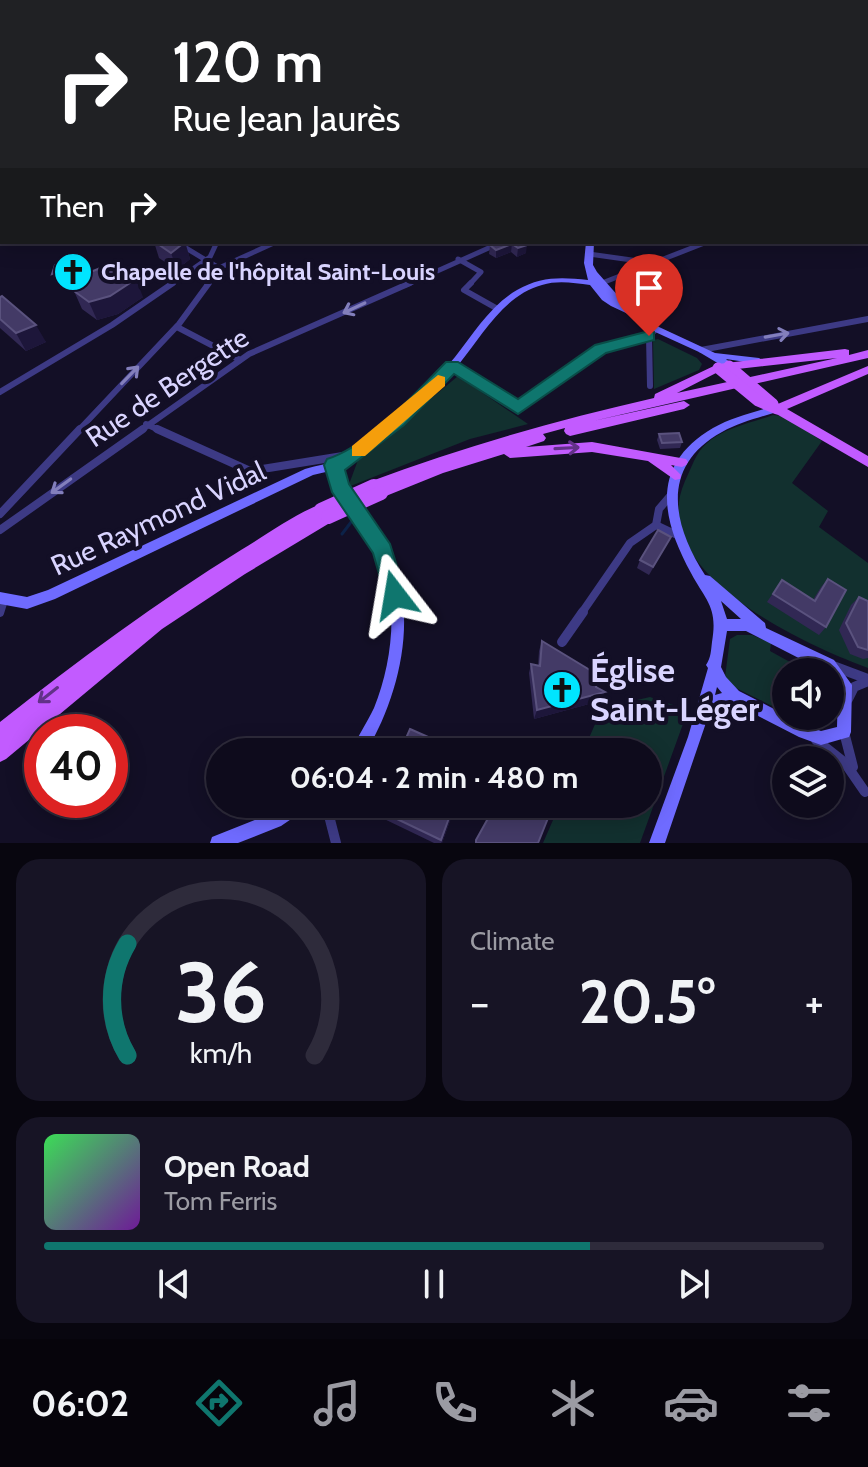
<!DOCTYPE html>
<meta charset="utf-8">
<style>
:root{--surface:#0e0b1c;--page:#171425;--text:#f1f3f6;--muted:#9b9ba3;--line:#2e2b3b;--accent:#0f766e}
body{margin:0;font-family:Cabin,sans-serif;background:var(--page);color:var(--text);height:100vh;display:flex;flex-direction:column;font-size:30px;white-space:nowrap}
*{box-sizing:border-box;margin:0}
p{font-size:26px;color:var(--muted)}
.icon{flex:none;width:44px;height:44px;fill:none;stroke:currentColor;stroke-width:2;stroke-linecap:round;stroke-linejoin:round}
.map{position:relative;height:843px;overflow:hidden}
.panel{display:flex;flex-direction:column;gap:16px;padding:16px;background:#08060f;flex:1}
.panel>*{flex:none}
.hud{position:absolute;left:0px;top:0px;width:868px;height:244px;box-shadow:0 4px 20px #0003,0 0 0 2px var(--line);background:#202124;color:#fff;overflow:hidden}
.controls{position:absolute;left:772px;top:658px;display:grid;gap:16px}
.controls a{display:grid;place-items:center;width:72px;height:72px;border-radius:50%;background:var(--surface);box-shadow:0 4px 20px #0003,0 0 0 2px var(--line);font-size:40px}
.speed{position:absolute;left:24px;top:714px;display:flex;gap:16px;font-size:40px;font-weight:700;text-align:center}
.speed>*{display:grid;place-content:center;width:104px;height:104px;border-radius:50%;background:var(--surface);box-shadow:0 4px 20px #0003,0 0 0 2px var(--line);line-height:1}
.speed .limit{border:12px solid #d22;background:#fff;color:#111}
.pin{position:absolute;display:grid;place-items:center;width:68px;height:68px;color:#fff;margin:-82px -34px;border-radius:50% 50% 50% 0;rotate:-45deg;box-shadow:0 0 8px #0007}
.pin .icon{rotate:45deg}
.me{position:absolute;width:88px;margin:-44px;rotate:346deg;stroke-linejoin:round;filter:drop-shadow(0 0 6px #0008)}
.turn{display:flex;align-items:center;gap:28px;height:168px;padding:0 40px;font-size:36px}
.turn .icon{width:104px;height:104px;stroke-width:2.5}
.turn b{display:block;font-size:56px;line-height:68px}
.then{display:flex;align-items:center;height:76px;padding:0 40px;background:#0003;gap:16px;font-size:30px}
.big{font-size:60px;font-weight:700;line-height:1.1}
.panel .tile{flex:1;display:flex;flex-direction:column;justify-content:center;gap:12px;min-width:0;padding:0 28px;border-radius:24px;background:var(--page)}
.panel .dial{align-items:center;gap:0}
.dial svg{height:208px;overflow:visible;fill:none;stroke:var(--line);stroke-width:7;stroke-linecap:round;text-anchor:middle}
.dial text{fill:var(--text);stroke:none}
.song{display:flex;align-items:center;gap:24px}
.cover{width:96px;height:96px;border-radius:12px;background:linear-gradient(135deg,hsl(130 70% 55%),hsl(280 70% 35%))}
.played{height:8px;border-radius:4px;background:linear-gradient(90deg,var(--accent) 70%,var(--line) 70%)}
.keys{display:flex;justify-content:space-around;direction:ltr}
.heat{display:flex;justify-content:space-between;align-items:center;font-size:44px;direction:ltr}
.panel .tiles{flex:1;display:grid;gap:16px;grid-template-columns:1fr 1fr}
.tile:last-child{grid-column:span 2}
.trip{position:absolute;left:206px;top:738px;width:456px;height:80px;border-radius:40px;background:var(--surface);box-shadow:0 4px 20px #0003,0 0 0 2px var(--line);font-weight:700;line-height:80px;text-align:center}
.tabs{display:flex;height:128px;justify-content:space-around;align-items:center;background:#06040b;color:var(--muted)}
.tabs .icon{width:56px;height:56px}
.tabs .selected{color:var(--accent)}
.tabs b{font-size:36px;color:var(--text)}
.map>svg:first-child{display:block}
</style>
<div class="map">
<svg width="868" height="843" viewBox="0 0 868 843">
<rect width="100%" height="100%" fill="#130f26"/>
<g fill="#12302f">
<path d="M658,339L697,358L702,364L699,370L654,389L653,340Z"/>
<path d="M458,376L528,424L470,439L348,487L358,460Z"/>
<path d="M773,415L783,416L822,441L792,483L828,511L819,527L868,563V668C805,645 644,572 685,481C691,469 696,452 706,444C723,428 751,423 773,415Z"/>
<path d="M737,635H752L771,643L770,651L808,672H786V713L734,687L725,677L730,639Z"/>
<path d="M650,697L688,710L640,843H543L560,804H648V752H583L602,708Z"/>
</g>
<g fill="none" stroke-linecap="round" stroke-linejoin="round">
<path stroke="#0c2248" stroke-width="3" d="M342,534L355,517"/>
<path stroke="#3d3a85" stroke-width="3" d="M760,0L765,2"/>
<g stroke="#3d3a85" stroke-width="5">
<path d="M176,242L219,268"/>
<path d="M589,254L653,263"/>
<path d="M458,259L481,272L469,285"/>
<path d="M602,283L707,242"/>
<path d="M170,285L210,257L217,242"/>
<path d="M207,285L219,268L276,242"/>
<path d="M406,285L502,242"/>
</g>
<g stroke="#3d3a85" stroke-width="6">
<path d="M471,283L464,290L496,308"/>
<path d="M177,327L240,360"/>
<path d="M701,350L868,319"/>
<path d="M452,366L518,408L600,349L649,336"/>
<path d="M650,386L649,336L656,329"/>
<path d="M0,392L112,325L173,283"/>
<path d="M146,424L161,431"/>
<path d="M78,431L179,324L209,283"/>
<path d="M140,431L249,354L410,283"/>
</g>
<g stroke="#3d3a85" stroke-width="8">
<path d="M157,429L250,471L355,454"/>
<path d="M0,514L80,429"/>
<path d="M656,525L679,536"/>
<path d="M0,530L143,429"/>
<path d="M0,613L4,600"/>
<path d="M581,614L630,543L656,525L659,509L671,495"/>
</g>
<g stroke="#3d3a85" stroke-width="10">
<path d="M562,642L583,612"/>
<path d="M833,666L868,679"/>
<path d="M848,699L854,687L868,681"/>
<path d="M844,732L853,767"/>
<path d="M816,740L845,763L865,792"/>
<path d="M326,804L336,843"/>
</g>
<g fill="#6f6bff" fill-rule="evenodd">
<path d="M296,0H301L303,2H298Z"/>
<path d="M458,0H462L460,2H456Z"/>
<rect x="866" y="4" width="2" height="2"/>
<rect x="0" y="26" width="2" height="3"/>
<path d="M2,137V141L0,142V138Z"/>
<path d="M586,242H594L593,265L597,272L620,298L639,314L659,327L715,353L759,358L764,361L759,364L726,359L734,366L732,368H726L699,352L653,331L626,313L611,306L602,300L590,285C574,283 558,280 542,285C504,295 482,336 459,364C436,392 373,457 340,468C350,498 373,519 387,547C420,611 401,693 366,752H351C357,737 367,723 374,708C393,661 400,598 377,551C364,523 340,501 330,471L313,475L55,599L27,609L0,604V592L27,597L48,590L305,469C317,465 330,464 340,459C355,453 368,441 380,430C406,408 433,384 455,357C473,334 491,305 517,290C541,276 562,277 588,280L584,263Z"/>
<path d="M777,405L780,407L782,409L780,411C761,417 740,422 722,432C660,466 672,524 705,575L710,576L765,623L766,628L834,660L852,685L851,732L849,737L821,745L799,737L733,703L710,711L665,843H649L688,737L708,668L706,665C711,658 711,650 712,642C718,607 706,601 691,573C661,518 650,465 713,428C732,417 755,412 777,405ZM721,601L741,619H727ZM727,631H746L826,672H830V677L838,687L837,727L821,731L807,726L739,691L726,677L721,667ZM717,687L722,693L715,695Z"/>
<path d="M287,804H309L306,809L281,826L238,843H210L212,837L270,814Z"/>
</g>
<g fill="#c25bff" fill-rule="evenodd">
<path d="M845,349L849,350V355L868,350V358L593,421L684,401L690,405L684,409L570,436L566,434L564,431L565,428L543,434L546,438L544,441L526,447L592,442L686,459L688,462L686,465L682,467L671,465L681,475L680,479L675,480L648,461L592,452L510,458L504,454L443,473L381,498L376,497V491L369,490L367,486L369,482C463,447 557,420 654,398L655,394L718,364ZM837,358L677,393L720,371Z"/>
<path d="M868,366V374L787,409L868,456V467L773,412L771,409L773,406Z"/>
<path d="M321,504L326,506L327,512L333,513L335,517L333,521L245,574L162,629L6,759L0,762V722C77,661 157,602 241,550C266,535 293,515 321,504Z"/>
</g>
<path stroke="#00e5ff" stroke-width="2" stroke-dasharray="5 5" stroke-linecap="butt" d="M34,0L38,2"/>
<g stroke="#c25bff" stroke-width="11">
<path d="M729,366L773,404"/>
<path d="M718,368L758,401L777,409"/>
</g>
<g stroke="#c25bff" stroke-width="14">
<path d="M321,510L374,486"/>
<path d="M328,517L381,493"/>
</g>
</g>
<g fill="#312854">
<path d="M331,0H376V2H332Z"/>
<path d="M154,242H185L190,259L177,270L159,258Z"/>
<path d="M524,242L526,253L517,257L511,252L496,258L489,254L490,245Z"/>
<path d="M78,277L143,297L118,314L97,320L82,309L74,291L78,289L75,282L79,280Z"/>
<path d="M0,297L46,342L26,351L0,328Z"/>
<path d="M659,434L682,442L680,448L660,449L657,440Z"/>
<path d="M671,537L649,575L637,568L640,560Z"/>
<path d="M828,579L826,627L819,635L767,602L782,580L813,600L821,587Z"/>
<path d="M859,597L868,601V658L863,659L850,654L839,630L851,605Z"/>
<path d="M542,641L596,687L600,701L534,719L529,673L531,664L538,666L539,651Z"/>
<path d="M456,804L442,843H434L378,816L376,809Z"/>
</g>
<g fill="#1d163a">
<path d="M185,242L190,259L177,270L171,253Z"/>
<path d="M512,244L511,252L496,258V250Z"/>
<path d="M527,245L526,253L517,257L518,248Z"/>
<path d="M84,261L87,270L56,283L52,274Z"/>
<path d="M136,279L143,297L118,314L97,320L89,302Z"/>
<path d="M36,325L46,342L26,351L16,333Z"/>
<path d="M605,692L600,701L534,719L537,710Z"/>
<path d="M454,804H456L442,843H441Z"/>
</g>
<g fill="#433a66" stroke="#5a527e" stroke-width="2">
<path d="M254,0H290L292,2H254Z"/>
<path d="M460,0H464L482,1L459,2Z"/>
<path d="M482,1H512L513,2H482Z"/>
<path d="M155,242H185L171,253Z"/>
<path d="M497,242H524L527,245L518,248L512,244L496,250L490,245Z"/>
<path d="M78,257L84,261L52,274L55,265Z"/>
<path d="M113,263L136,279L110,296L89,302L74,291L82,287L75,282L81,279L78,277Z"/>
<path d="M2,296L36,325L16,333L0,319V297Z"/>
<path d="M679,433L682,442L662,443L659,434Z"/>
<path d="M658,530L671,537L653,567L640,560Z"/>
<path d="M828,579L846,590L826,627L773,594L782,580L815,601Z"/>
<path d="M859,597L868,601V650L858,647L846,623Z"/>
<path d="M542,641L598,675L596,687L605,692L537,710L531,664L540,666Z"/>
<path d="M410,729L462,752H400Z"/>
<path d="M533,739L546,751L545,752H527V750Z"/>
<path d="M378,804H454L441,840L376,809Z"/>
<path d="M496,804H545L552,808L538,843H476V840Z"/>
</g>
<defs><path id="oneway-shaft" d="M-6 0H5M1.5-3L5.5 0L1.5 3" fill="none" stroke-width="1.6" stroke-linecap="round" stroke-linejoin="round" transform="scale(2)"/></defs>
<g stroke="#837fbc">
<use href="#oneway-shaft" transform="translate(354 308) rotate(155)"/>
<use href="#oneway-shaft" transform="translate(777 335) rotate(-10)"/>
<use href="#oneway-shaft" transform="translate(130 375) rotate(-46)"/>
<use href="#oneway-shaft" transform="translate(61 486) rotate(144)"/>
</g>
<g stroke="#623188">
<use href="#oneway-shaft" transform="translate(567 448) rotate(-3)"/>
<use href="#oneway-shaft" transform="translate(48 695) rotate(142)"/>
</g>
<path fill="#0f766e" stroke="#0a4d48" stroke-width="2" d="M649,331L654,332V340L606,353L518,414L454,374L404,425L345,470L349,484L390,544L406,595L403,602L395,605L387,602L373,553L332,492L324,465L327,459C369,446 415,393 446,362H458L518,399L595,345Z"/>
<path fill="#f59e0b" d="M438,375L445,377V386L365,456H352V446Z"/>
<defs>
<g id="church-disc" transform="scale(2)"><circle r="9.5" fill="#00e5ff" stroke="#130f26"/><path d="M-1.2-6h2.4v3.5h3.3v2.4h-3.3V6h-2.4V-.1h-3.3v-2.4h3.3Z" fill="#111"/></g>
</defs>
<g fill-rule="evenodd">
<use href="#church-disc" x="73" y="272"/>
<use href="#church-disc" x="562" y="690"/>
</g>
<g text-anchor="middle" stroke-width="8" stroke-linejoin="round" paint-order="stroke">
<g font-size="24" font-weight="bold" fill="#d9d4ff" stroke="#130f26" text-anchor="start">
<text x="101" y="280">Chapelle de l'hôpital Saint-Louis</text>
</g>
<g font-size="28" fill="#d9d4ff" stroke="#130f26">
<text transform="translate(167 387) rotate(-34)" y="10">Rue de Bergette</text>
<text transform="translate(158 518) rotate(-25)" y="10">Rue Raymond Vidal</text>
</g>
<g font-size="34" font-weight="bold" fill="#d9d4ff" stroke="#130f26" text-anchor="start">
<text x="590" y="682">Église<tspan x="590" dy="39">Saint-Léger</tspan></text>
</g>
</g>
</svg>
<div class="controls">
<a><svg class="icon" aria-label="sound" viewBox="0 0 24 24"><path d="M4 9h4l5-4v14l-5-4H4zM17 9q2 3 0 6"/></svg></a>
<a><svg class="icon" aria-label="layers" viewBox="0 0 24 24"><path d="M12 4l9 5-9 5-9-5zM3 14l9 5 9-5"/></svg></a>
</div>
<div class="speed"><div class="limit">40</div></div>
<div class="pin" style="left:649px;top:336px;background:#d93025"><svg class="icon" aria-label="arrive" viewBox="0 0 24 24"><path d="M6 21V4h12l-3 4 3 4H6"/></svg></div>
<svg class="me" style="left:395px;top:595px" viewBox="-20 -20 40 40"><path d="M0-17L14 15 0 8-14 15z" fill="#0f766e" stroke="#fff" stroke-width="4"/></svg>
<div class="trip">06:04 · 2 min · 480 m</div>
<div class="hud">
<div class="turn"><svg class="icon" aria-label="right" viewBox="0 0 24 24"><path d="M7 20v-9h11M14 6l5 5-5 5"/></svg><div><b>120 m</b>Rue Jean Jaurès</div></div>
<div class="then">Then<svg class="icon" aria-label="right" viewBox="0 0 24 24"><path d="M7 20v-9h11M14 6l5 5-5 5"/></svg></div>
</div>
</div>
<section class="panel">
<div class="tiles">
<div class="tile dial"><svg viewBox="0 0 100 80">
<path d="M14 69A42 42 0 1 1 86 69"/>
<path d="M14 69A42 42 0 0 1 14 26" stroke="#0f766e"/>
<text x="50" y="56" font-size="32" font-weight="700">36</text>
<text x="50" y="72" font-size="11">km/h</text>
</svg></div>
<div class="tile"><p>Climate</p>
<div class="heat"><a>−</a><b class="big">20.5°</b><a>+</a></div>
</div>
<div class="tile">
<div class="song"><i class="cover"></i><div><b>Open Road</b><p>Tom Ferris</p></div></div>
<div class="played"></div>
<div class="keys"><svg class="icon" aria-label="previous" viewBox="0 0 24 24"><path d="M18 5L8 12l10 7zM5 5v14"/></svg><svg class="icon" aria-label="pause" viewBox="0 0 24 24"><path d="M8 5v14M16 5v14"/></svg><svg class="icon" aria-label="next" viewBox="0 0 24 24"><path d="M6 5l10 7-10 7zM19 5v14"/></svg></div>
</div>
</div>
</section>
<nav class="tabs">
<b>06:02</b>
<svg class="icon selected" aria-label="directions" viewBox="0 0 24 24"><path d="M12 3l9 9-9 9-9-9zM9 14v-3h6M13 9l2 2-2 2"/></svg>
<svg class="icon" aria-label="music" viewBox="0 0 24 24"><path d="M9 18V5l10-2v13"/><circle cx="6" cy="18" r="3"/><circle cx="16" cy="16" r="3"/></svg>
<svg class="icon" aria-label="phone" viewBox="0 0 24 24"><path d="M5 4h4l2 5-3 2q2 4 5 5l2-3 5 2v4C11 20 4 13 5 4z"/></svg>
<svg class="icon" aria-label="climate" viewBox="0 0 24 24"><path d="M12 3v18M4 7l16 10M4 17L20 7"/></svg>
<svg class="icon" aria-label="car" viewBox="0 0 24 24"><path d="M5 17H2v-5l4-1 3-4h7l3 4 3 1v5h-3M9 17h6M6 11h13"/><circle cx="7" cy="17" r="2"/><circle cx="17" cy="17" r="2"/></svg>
<svg class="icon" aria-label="filters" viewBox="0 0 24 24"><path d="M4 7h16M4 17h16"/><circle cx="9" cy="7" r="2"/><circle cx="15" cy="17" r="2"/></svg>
</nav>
